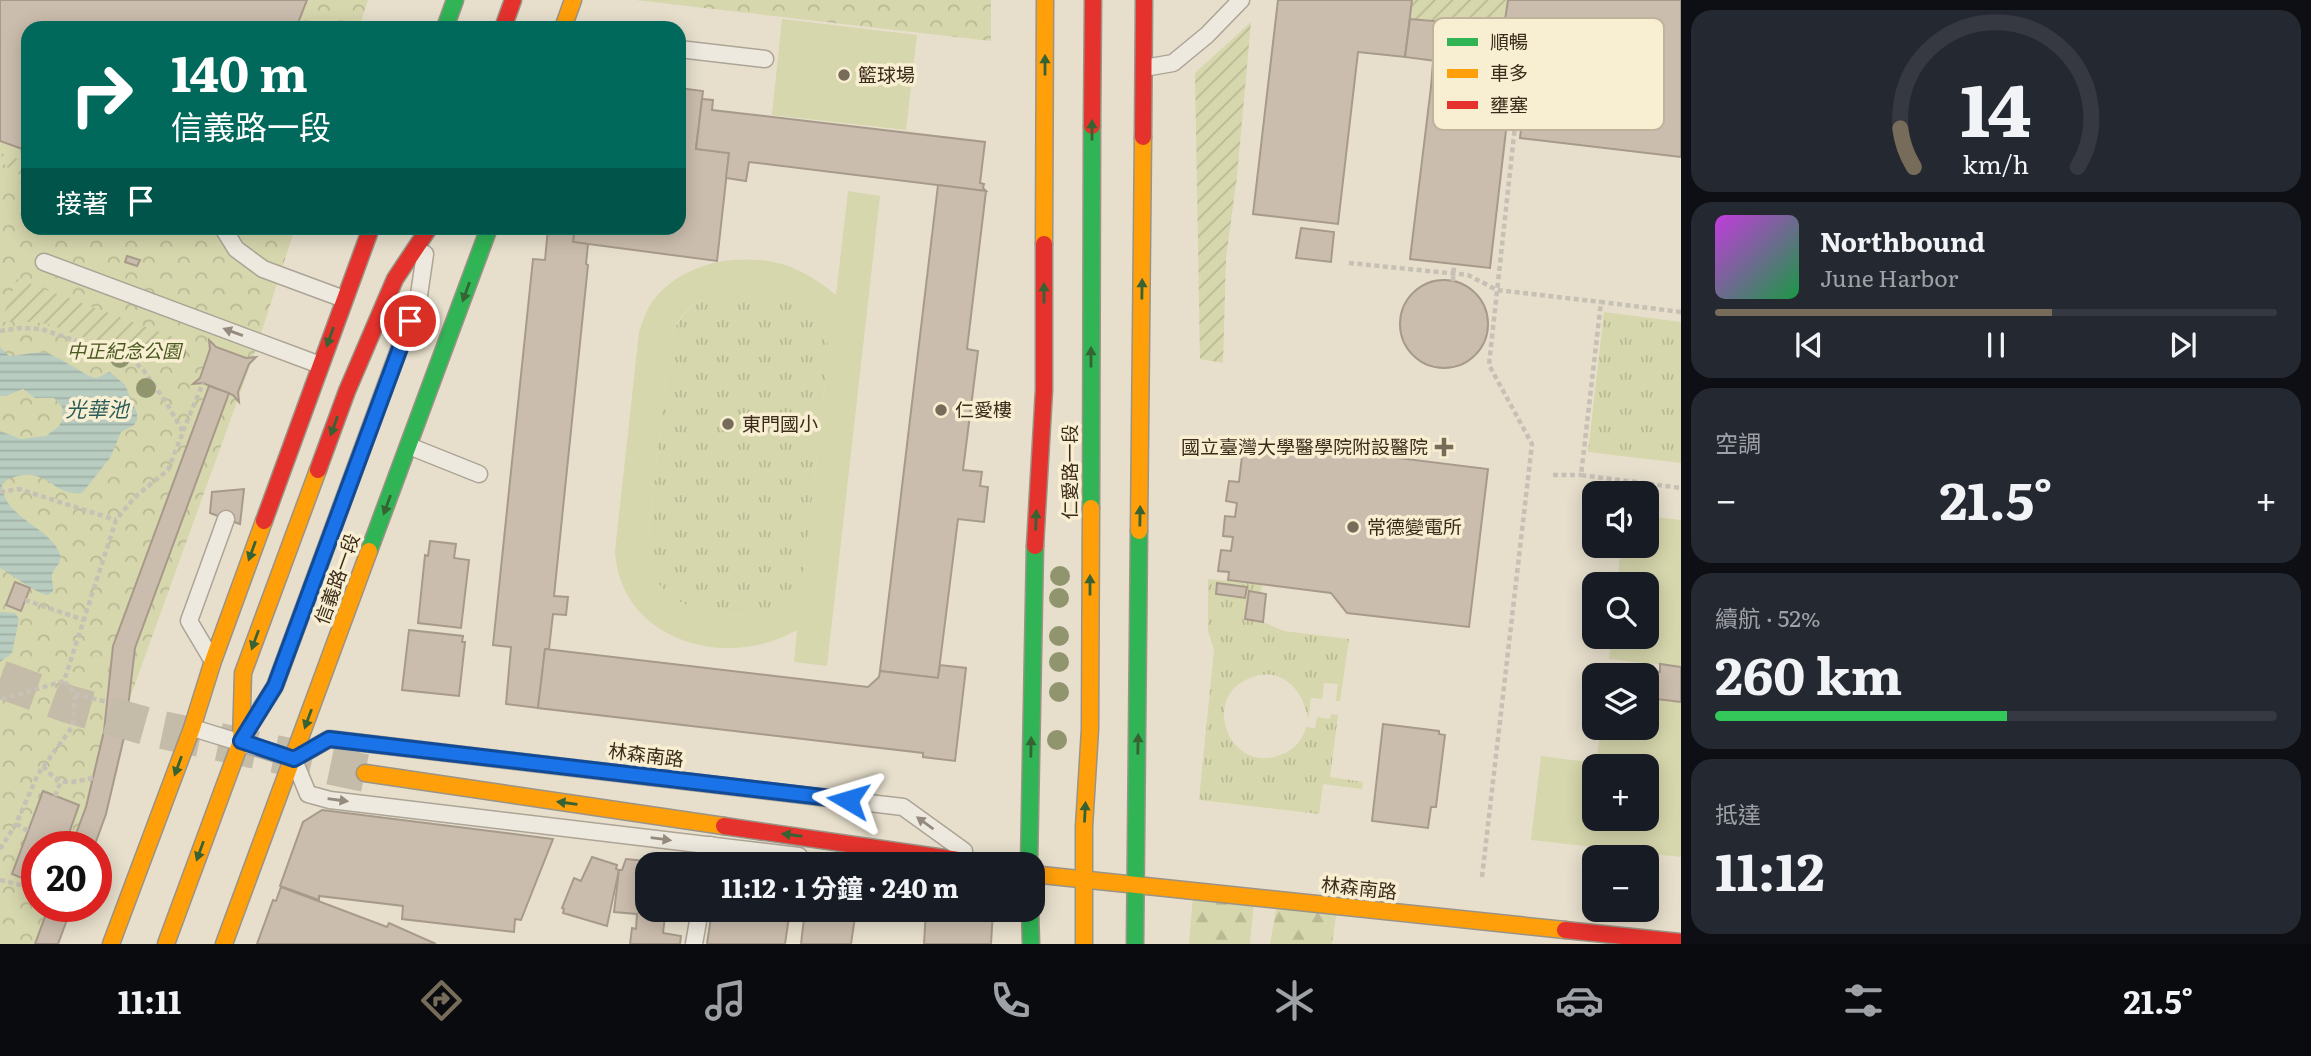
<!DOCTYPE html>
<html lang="zh-TW">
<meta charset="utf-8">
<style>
:root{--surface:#171b24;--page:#242831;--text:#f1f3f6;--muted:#9ea1a6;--line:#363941;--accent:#776b5a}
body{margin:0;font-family:Literata,"Noto Sans TC",serif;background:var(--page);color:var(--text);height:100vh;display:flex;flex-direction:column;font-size:26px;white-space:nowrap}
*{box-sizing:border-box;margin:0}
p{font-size:23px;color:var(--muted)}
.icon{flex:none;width:38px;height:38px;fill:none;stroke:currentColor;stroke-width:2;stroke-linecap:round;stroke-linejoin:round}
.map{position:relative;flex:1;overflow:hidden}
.drawer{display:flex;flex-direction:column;gap:10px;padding:10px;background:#0d0f14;width:630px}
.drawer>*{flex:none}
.guide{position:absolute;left:21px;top:21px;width:665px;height:214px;border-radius:21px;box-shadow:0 4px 18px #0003;background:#00695c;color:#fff;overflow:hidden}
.fabs{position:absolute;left:1582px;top:481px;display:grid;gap:14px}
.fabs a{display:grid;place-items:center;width:77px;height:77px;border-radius:14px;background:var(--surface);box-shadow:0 4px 18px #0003;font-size:35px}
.speed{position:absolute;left:21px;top:831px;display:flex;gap:14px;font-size:35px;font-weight:700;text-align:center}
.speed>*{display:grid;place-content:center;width:91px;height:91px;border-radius:50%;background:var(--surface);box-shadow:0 4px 18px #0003;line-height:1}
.speed .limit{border:10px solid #d22;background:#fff;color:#111}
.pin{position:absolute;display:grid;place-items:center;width:60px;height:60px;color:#fff;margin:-30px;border:4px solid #fff;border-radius:50%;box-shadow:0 2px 7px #0007}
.me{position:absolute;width:77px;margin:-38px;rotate:277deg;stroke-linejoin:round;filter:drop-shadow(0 0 5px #0008)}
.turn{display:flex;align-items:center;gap:24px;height:147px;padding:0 35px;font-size:32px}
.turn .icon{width:91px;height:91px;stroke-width:2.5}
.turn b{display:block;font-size:49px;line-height:60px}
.then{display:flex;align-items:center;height:66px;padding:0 35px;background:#0003;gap:14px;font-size:26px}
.big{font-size:52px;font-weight:700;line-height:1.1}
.drawer .widget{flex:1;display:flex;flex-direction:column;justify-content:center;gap:10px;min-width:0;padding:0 24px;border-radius:21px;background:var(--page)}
.drawer .dial{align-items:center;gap:0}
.dial svg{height:182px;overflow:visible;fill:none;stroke:var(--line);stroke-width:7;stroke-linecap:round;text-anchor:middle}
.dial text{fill:var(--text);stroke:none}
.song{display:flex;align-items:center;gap:21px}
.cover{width:84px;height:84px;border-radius:10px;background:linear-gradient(135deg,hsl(290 70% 55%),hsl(140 70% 35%))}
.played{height:7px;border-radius:4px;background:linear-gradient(90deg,var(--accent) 60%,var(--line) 60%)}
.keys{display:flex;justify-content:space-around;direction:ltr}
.heat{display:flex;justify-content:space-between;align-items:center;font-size:38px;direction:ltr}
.charge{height:10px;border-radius:5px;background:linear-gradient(90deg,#34c759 52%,var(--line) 0)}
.trip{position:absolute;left:635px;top:852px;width:410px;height:70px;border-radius:21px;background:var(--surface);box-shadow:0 4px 18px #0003;font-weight:700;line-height:70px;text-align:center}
.menu{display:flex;height:112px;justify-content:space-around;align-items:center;background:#090b0e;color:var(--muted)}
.menu .icon{width:49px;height:49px}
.menu .selected{color:var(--accent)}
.menu b{font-size:32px;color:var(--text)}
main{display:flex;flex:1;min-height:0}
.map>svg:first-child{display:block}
</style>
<main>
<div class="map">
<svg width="1681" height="944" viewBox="0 0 1681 944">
<defs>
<pattern id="grass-tufts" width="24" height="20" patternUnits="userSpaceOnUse" patternTransform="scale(1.75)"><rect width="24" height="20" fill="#d6d7ad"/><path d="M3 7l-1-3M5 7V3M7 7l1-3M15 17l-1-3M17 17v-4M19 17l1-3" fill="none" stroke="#b9b994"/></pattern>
<pattern id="forest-firs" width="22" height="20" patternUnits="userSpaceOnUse" patternTransform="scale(1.75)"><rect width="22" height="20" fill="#d6d7ad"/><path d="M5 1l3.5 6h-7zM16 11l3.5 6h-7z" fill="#b9b994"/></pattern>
<pattern id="park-crowns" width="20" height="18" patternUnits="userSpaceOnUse" patternTransform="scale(1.75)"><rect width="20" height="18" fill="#d6d7ad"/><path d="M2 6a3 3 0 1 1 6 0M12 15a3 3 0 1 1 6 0" fill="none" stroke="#b9b994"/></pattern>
<pattern id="garden-furrows" width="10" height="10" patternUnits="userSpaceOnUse" patternTransform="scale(1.75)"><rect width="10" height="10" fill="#d6d7ad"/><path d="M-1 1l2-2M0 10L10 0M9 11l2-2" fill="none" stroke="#b9b994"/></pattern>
<pattern id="water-rules" width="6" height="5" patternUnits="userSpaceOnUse" patternTransform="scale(1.75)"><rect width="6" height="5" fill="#b8ccc0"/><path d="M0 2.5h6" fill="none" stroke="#9fafa4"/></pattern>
</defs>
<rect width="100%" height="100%" fill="#e7dfcc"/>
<g fill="url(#grass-tufts)">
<path d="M751,292C786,296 819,310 829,347L804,569C801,580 797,590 788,597C748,632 654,614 646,556L670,339C686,299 711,292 751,292Z"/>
<path d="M1604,312L1681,322V463L1588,452Z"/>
<path d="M1208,579L1262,584L1261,593L1249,592L1246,619L1263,622L1284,631L1349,639L1340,701H1336L1338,684L1324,683L1322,699L1311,698L1308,719C1304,691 1282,665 1250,678C1199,698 1230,777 1283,754C1295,749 1303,739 1306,727L1315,728L1317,717L1330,719L1331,714L1338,715L1330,777L1363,782L1362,789L1323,784L1319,814L1199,800L1214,650L1208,631Z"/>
</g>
<g fill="url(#forest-firs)">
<path d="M1193,895L1254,902L1250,944H1189Z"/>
<path d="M1277,905L1337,909L1332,944H1270Z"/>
</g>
<g fill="url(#park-crowns)">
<path d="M0,0H368L359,28H28V228H295L255,352L76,847H37V906L55,907L41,944H0Z"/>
<path d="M635,0H991V41Z"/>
</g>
<g fill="url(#garden-furrows)">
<path d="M1412,0H1508L1504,27L1410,19Z"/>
<path d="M1251,22L1237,176L1226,258L1223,363L1200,359L1195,73Z"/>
<path d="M1,153L28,163V177C14,172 3,170 1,153Z"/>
<path d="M17,279L173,337L166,354L159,356L148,368L145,360L128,347L100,343L48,324L34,322H1Z"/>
</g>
<g fill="#d6d7ad" fill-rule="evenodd">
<path d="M782,19L917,35L906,130L772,115Z"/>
<path d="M848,191L880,196L827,666L794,662L797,630C727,671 620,641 615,551L639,332C643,320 647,308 655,298C685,261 741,252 785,265C804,271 821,283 836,295ZM751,292C786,296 819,310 829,347L804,569C801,580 797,590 788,597C748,632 654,614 646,556L670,339C684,299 712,292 751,292Z"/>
<path d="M1647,516L1681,520V667L1609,659L1611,637H1647V584H1617L1621,546H1647Z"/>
<path d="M1647,698L1681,702V857L1531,840L1541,756L1596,763L1601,728H1647ZM1594,766H1647V819H1594Z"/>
</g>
<g fill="url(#water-rules)">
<path d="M0,347L9,356C21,356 35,351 47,353C58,356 91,379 95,378C99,378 105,373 110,372L125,385L137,413V420L134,425L121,432L110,458L82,493C56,496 48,472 23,475C14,477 9,477 2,484C2,518 53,528 60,555C62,564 54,567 52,575C51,580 54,585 53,591L48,595C39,595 11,574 0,568V431L21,439L46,436L59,426L63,418L62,407L54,398H35L23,389L6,396H0Z"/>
<path d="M0,612L15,613L19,619L12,653L0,662Z"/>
</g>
<g fill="#cbbdad" stroke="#a79a8b" stroke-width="2">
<path d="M0,0H307L296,28H28V151L0,141Z"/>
<path d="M1278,0H1412L1405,57L1358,52L1338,224L1253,214Z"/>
<path d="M1508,0H1681V157L1520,138L1527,73L1405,57L1410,19L1504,27Z"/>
<path d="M1433,62L1512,71L1510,96L1431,87Z"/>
<path d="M1431,87L1510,96L1490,268L1410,259Z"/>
<path d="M679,88L703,91L696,149L729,153L717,261L573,242L574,233L567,232V228H679Z"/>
<path d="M702,99L713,100L712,110L985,142L980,183L984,184L983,188L986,191L749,162L746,181L726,178L729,153L696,149Z"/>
<path d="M938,185L986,191L967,349L978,351L963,470L982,472L980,486L988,487L984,522L958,519L938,678L880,671Z"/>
<path d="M548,228H567V232L574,233L573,242L588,244L586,264L588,265L554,596L568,597L566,615L553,614L549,649H545L538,708L506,704L511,647L493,645L533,259L545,260Z"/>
<path d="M1301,228L1334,232L1331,262L1296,258Z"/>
<path d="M127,256L140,260L137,266L125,262Z"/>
<circle cx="1444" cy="324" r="44"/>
<path d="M209,340L216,347L246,358L256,357L249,364L238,392L239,402L233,395L203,383L193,384L200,378L210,349Z"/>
<path d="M209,386L229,393L135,648L125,733L106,814L94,847H71L86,807L104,731L113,646Z"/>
<path d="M1244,439L1488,469L1469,627L1347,613L1331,593L1228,580L1229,572L1218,571L1221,550L1231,551L1233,537L1223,536L1225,516L1235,517L1237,503L1226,501L1229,481L1239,482Z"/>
<path d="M244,489L240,524L210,513L212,492Z"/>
<path d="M430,541L456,544L454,558L469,560L461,628L418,623L425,555L428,556Z"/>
<path d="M15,582L30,588L21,611L6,605Z"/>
<path d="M1217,583L1247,587L1245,598L1216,594Z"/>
<path d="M1249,591L1266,594L1263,622L1245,619Z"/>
<path d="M409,630L463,636L462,642H465L459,696L402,690Z"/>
<path d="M545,649L868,687L879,677L880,671L938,678L940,665L966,668L955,761L923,757V753L538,708Z"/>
<path d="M1607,664L1660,672V664L1681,667V702L1656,699L1657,690L1647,688V676H1606Z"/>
<path d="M1383,724L1439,731V734L1445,735L1436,807H1431L1428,828L1372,821Z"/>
<path d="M43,791L79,805L64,847H37V884L12,874Z"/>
<path d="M322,810L553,839L521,920L515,919L514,932L402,919L403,906L319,896V900L280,886L303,822Z"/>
<path d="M592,857L617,865L616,869L619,870L607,926L563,913L564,909L562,908L574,878L581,881Z"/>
<path d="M626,859L675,864H648V910H688V918L665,916L663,933L681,936L680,944H630L632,928L636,929L637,914L614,912L619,870H622Z"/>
<path d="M281,887L387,927L389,923L436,944H257L273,900L276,901Z"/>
<path d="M49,906H72L58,944H35Z"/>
<path d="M712,910H790L785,944H707Z"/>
<path d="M805,910H856L851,944H801Z"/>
<path d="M926,910H993L991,944H924Z"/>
</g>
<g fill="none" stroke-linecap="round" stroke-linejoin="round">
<path stroke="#c5bba9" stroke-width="38" stroke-dasharray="38 19" stroke-linecap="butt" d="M0,679L68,704L153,728L365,773"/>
<g stroke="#aca496" stroke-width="19">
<g id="lane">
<path d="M679,49L765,59"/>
<path d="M1144,68L1173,63L1207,35L1241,0"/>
<path d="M223,228L236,249L263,269L344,299"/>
<path d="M44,262L320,365"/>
<path d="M409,446L479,474"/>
<path d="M211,658L189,621L226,519"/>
<path d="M251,724L275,686L419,295L425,254"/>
<path d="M193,728L294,759L329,739L903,807L964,851"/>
<path d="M296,765L308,794L330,800L799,856"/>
<path d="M707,864L710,845"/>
<path d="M694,944L700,910"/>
</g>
</g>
<g stroke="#9b9385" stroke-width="19">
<g id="fast">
<path d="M445,28L455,0"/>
<path d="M1091,508L1092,126"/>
<path d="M369,551L489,228"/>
<path d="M1029,864L1035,546"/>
<path d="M1030,910L1031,944"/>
<path d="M1135,944L1139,531"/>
</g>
</g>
<g stroke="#9b9385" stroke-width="19">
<g id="slow">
<path d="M563,28L573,0"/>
<path d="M1044,244L1045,0"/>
<path d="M1139,531L1143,137"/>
<path d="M365,773L724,826"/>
<path d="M1032,874L1565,930"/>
<path d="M111,944L192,728L213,661L264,521"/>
<path d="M166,944L241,741L243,673L318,470"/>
<path d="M224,944L369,551"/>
<path d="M1084,944V827L1090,729L1091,508"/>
</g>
</g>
<g stroke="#9b9385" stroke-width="19">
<g id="jam">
<path d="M503,28L513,0"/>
<path d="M1092,126L1093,0"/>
<path d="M1143,137L1144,0"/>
<path d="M318,470L347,391L395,279L429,228"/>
<path d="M264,521L371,228"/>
<path d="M1035,546L1044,390V244"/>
<path d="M724,826L986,864"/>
<path d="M1565,930L1681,942"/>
</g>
</g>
<g stroke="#c7c0b5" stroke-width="4.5" stroke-dasharray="5 3.5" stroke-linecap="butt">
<path d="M298,23L311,28"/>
<path d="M1349,263L1468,275L1497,290L1601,302"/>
<path d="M1453,281L1454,264"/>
<path d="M1681,312L1601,302L1581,475L1681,488"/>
<path d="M0,331L21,328L41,329L94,347L128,355L144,371L166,402L183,432L168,470L135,497L116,520L64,681L0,700"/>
<path d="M183,431L203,383"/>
<path d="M1553,475H1581"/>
<path d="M0,492L19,489L116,520"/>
<path d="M25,600L84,620"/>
<path d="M75,694L107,702"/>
<path d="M43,766C61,787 67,783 93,778"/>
<path d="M55,796L61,781"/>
<path d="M16,824L28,831"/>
<path d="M0,849L16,824L38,774L73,726L75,694L64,681"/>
<path d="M1482,877L1532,444L1489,365L1520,80H1510"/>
<path d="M0,880L25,886L37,893"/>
</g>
<use href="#lane" stroke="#eee9de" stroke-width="16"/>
<use href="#fast" stroke="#30b455" stroke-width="16"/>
<use href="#slow" stroke="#ff9f0a" stroke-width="16"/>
<use href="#jam" stroke="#e5322d" stroke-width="16"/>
</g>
<g fill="#91956e">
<circle cx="176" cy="352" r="10"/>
<circle cx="120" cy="358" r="10"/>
<circle cx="146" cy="388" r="10"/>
<circle cx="1060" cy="576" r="10"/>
<circle cx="1059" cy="598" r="10"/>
<circle cx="1059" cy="636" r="10"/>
<circle cx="1059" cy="662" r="10"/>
<circle cx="1059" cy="692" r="10"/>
<circle cx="1057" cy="740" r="10"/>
</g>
<defs><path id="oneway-solid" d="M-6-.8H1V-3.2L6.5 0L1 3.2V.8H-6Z" transform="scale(1.75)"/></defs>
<g fill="#376233">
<use href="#oneway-solid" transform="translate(1045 65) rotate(-90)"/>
<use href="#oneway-solid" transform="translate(1092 130) rotate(-90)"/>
<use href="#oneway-solid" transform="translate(1142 289) rotate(-89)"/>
<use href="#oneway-solid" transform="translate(466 292) rotate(110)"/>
<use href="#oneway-solid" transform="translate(1044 293) rotate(-90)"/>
<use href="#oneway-solid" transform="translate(330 337) rotate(110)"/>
<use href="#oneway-solid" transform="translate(1091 357) rotate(-90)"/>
<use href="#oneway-solid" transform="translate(334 426) rotate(110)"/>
<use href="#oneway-solid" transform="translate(387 505) rotate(110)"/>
<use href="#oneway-solid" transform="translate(1140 516) rotate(-89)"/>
<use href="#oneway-solid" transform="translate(1036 520) rotate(-88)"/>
<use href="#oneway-solid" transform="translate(252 551) rotate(110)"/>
<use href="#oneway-solid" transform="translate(1090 585) rotate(-90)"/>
<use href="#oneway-solid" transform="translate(255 640) rotate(110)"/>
<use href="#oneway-solid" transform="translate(308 719) rotate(110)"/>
<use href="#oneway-solid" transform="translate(1138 744) rotate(-89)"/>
<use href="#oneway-solid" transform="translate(1031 747) rotate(-89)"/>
<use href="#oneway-solid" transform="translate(178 766) rotate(110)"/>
<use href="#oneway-solid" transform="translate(567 803) rotate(-172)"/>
<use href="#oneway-solid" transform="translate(1085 812) rotate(-87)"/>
<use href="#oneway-solid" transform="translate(792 835) rotate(-172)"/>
<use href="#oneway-solid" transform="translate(200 851) rotate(110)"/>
</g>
<g fill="#948a7d">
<use href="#oneway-solid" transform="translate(233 332) rotate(-160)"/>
<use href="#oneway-solid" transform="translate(338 800) rotate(8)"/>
<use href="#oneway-solid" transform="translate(925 823) rotate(-144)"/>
<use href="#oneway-solid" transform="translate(661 839) rotate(7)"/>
</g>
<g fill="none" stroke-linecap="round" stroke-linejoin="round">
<g stroke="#114b97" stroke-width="18">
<path id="route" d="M410,321L275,686L241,741L294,759L329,739L848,800"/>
</g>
<use href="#route" stroke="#1a73e8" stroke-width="12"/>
</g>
<g fill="#776b5a" stroke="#f8eed1" stroke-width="2.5">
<circle cx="844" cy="75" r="7"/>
<circle cx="941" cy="410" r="7"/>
<circle cx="728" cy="424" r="7"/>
<path d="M1440.5 436.5h7v7h7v7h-7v7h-7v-7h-7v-7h7z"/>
<circle cx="1353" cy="527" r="7"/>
</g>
<g text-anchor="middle" stroke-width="7" stroke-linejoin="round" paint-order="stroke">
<g font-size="19" fill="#3b2c1c" stroke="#f8eed1" text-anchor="start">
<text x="858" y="82">籃球場</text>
<text x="955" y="417">仁愛樓</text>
<text x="742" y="431">東門國小</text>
<text x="1428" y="454" text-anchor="end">國立臺灣大學醫學院附設醫院</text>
<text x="1367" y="534">常德變電所</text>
</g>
<g font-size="19" font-style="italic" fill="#4a5921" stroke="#f8eed1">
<text x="124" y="358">中正紀念公園</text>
</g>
<g font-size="19" fill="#3b2c1c" stroke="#f8eed1">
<text transform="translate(1070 472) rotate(-90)" y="7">仁愛路一段</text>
<text transform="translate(337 579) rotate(-70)" y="7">信義路一段</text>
<text transform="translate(646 755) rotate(7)" y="7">林森南路</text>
<text transform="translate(1359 888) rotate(6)" y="7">林森南路</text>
</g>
<g font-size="21" font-style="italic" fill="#2a5c5a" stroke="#f8eed1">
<text x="97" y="417">光華池</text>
</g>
</g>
<rect x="1433" y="18" width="231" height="112" rx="10" fill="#f8eed1" stroke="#bfb49b" stroke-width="2"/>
<rect x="1447" y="38" width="31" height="8" fill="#30b455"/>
<rect x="1447" y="69" width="31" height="9" fill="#ff9f0a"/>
<rect x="1447" y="101" width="31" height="8" fill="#e5322d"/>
<g font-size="19" fill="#3b2c1c">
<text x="1490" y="49">順暢</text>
<text x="1490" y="80">車多</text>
<text x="1490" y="112">壅塞</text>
</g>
</svg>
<div class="fabs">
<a><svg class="icon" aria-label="sound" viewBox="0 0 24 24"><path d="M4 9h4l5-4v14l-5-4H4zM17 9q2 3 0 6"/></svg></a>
<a><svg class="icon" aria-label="search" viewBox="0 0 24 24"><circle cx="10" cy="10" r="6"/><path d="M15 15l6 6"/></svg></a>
<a><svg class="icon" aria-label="layers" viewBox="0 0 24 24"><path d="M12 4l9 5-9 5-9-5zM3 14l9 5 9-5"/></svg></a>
<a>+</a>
<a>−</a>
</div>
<div class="speed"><div class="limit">20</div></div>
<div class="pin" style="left:410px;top:321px;background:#d93025"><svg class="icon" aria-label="arrive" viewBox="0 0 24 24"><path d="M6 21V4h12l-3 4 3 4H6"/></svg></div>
<svg class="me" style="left:848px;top:800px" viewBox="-20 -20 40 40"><path d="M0-17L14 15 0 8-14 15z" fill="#1a73e8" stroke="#fff" stroke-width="4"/></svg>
<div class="trip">11:12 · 1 分鐘 · 240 m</div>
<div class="guide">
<div class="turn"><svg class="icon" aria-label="right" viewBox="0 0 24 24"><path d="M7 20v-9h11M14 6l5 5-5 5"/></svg><div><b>140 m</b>信義路一段</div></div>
<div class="then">接著<svg class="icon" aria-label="arrive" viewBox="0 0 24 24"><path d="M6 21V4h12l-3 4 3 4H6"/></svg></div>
</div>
</div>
<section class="drawer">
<div class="widget dial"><svg viewBox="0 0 100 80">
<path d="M14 69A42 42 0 1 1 86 69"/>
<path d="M14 69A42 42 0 0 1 8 52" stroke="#776b5a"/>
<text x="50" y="56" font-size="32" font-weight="700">14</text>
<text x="50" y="72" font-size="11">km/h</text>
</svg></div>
<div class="widget">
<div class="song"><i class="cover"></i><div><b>Northbound</b><p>June Harbor</p></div></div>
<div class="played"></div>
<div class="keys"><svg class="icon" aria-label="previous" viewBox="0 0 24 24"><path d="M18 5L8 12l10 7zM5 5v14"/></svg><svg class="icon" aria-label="pause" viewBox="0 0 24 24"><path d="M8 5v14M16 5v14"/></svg><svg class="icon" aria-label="next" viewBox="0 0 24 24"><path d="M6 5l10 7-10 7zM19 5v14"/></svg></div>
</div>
<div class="widget"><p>空調</p>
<div class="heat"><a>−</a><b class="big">21.5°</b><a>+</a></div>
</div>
<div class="widget"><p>續航 · 52%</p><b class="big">260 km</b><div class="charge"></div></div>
<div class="widget"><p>抵達</p><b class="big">11:12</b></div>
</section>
</main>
<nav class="menu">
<b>11:11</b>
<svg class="icon selected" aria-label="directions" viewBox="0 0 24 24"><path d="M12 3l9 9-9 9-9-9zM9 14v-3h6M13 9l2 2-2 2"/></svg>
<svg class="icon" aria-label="music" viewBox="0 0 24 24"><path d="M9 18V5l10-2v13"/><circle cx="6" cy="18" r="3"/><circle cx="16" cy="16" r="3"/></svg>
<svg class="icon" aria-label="phone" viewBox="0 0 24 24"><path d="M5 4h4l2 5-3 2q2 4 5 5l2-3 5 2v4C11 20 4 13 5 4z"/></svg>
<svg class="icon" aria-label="climate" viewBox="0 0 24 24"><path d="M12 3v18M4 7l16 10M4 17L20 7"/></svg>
<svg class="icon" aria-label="car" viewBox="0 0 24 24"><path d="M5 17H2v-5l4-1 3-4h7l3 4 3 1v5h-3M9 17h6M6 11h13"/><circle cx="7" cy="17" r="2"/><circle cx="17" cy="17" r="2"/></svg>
<svg class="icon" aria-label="filters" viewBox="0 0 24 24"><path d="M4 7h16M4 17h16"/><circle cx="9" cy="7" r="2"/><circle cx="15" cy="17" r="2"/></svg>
<b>21.5°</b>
</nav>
